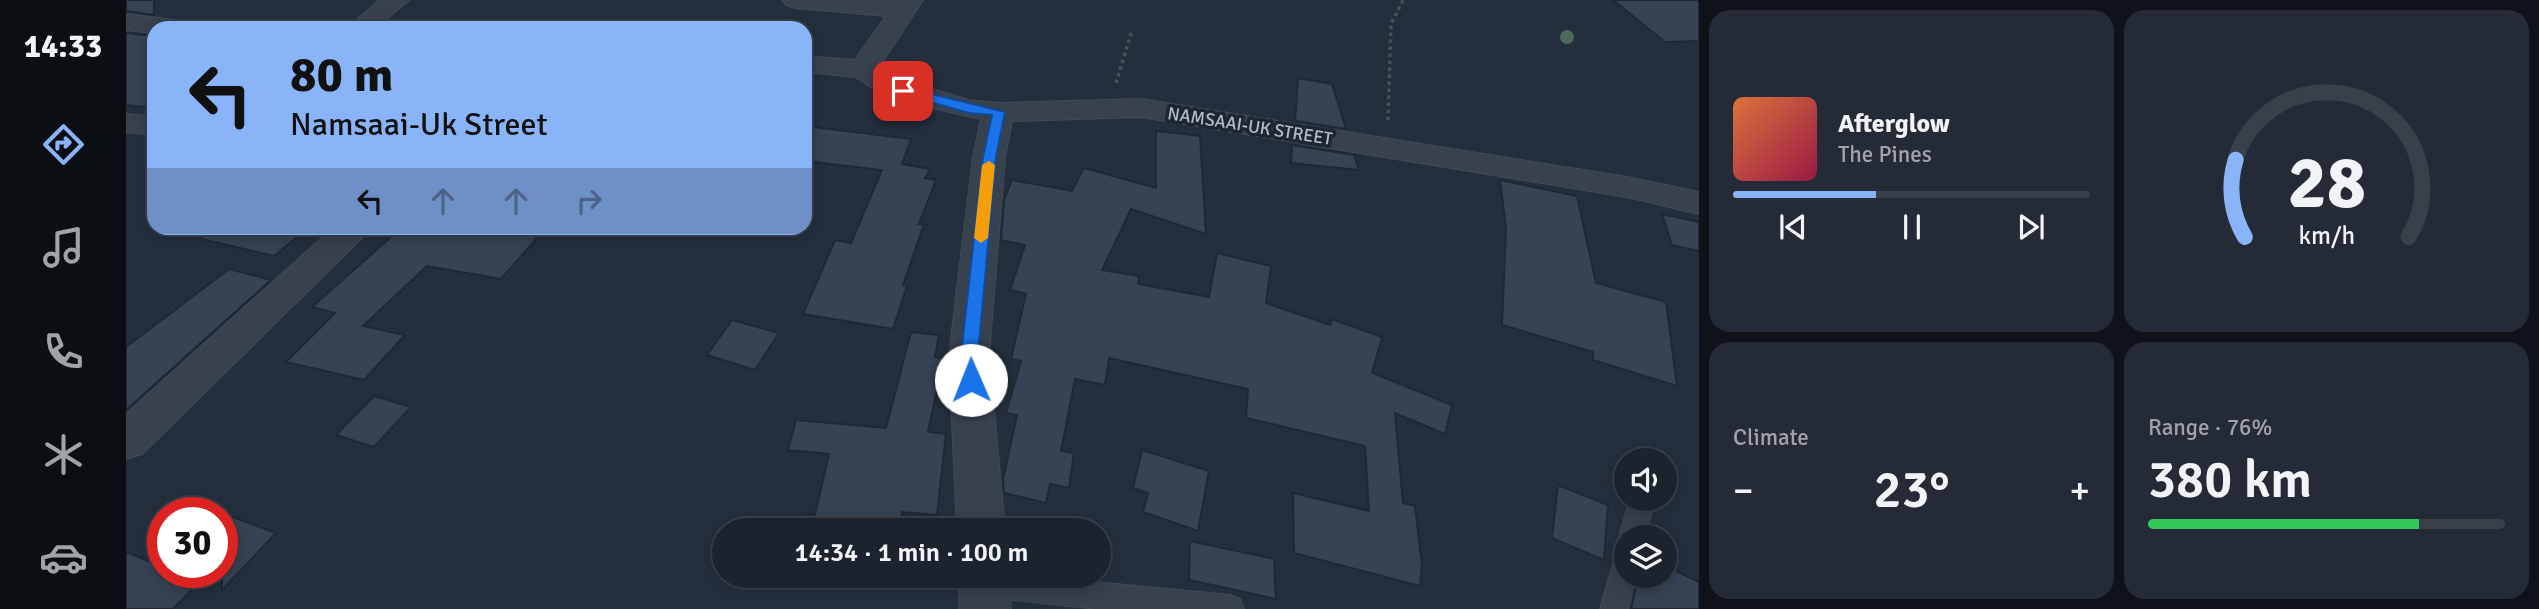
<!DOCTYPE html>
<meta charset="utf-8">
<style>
:root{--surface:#1b232e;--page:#242b36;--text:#f1f3f6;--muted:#a0a4aa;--line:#39404a;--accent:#8ab4f8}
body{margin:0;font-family:Signika,sans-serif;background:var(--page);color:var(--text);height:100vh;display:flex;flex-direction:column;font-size:26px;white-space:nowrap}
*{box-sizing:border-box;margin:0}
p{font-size:23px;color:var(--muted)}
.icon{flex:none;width:38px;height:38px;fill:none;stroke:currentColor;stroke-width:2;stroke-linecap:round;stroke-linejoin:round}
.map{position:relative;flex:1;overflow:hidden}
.side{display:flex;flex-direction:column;gap:10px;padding:10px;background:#0f1319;width:840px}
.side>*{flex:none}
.top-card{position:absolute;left:21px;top:21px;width:665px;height:214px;border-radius:21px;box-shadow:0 4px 18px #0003,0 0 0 2px var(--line);background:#8ab4f8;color:#111;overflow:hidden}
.controls{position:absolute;left:1488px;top:448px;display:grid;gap:14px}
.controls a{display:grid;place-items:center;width:63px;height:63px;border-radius:50%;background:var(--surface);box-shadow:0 4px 18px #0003,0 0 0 2px var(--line);font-size:35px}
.speed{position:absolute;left:21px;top:497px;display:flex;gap:14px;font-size:35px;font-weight:700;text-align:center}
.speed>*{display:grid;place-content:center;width:91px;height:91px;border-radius:50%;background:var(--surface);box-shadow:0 4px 18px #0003,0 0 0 2px var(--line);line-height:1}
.speed .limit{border:10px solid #d22;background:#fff;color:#111}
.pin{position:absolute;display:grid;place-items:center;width:60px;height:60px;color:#fff;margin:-30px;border-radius:14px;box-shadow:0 4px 10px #0006}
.me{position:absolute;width:77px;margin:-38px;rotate:359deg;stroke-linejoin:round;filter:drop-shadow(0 0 5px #0008)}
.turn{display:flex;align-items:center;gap:24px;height:147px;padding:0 28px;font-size:32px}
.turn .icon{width:91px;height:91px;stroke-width:2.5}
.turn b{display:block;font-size:49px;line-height:60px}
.lanes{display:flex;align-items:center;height:66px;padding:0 28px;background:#0003;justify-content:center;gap:35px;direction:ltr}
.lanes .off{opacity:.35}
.big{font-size:52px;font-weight:600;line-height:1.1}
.side .tile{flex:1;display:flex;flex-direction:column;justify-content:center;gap:10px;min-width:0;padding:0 24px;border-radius:21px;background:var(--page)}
.side .dial{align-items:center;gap:0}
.dial svg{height:182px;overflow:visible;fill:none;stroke:var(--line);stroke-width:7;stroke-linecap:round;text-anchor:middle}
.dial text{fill:var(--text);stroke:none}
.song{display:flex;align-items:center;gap:21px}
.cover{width:84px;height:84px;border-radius:10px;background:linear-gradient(135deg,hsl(20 70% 55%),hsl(340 70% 35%))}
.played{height:7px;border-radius:4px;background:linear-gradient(90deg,var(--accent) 40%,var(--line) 40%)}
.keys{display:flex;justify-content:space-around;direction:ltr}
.heat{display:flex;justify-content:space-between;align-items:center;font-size:38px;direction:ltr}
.charge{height:10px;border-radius:5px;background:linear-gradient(90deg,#34c759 76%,var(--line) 0)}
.side .tiles{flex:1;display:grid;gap:10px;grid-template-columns:repeat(2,1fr)}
.trip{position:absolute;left:586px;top:518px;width:399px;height:70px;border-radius:35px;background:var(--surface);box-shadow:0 4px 18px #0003,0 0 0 2px var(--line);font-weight:600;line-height:70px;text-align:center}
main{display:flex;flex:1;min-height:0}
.tabs{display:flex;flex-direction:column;width:126px;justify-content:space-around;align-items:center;background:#0b0e12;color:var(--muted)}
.tabs .icon{width:49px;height:49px}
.tabs .current{color:var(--accent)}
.tabs b{font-size:32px;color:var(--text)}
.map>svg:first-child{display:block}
</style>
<main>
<nav class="tabs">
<b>14:33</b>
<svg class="icon current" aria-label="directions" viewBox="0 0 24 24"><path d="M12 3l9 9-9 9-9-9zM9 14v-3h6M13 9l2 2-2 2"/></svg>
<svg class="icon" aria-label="music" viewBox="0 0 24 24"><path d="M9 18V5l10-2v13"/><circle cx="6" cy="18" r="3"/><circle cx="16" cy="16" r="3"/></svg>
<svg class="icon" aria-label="phone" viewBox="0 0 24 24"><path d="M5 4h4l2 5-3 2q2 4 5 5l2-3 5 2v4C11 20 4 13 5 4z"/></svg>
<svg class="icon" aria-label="climate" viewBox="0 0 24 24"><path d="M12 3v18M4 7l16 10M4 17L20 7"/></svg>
<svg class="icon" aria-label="car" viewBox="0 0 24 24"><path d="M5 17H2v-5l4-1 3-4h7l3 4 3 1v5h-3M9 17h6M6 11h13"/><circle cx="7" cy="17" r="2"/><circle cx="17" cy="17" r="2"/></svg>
</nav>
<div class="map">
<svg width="1573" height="609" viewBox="0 0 1573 609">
<rect width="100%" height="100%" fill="#242f3e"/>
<g fill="#364354" stroke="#1f2835" stroke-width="2">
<path d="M0,0H28V15L0,11Z"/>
<path d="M1487,0H1573V41L1539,42Z"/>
<path d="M0,33L28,36V108L0,105Z"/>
<path d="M1172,78L1206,84L1220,129L1169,121Z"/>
<path d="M679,126L785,139L776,164L804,169L799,178L810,180L793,224H798L777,285L781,286L767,329L677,314L709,240L725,243L756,170L679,161Z"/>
<path d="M1030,131L1074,136L1080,234L1005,209L976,270L1013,276L1012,284L1083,297L1091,253L1145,266L1140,303L1204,325L1206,319L1256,337L1246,373L1326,405L1319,434L1269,413L1277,503L1289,506L1296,566L1294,586L1168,553L1167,493L1243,511L1239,446L1120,418L1122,389L983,358L979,385L949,379L935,451L948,453L943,488L924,484L920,503L878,493L877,479L891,415L880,413L895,361L885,359L900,294L884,290L899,245L875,240L878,200L886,180L946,191L958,168L1030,188Z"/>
<path d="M1166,145L1228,155L1233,170L1165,163Z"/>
<path d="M1374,180L1451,196L1470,283L1540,302L1551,386L1467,360V352L1376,325L1380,228Z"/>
<path d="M1536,214L1573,222V251L1546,245Z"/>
<path d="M76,228H182L148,256L75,239Z"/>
<path d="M275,228H364L412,237L375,279L301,266L237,326L279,335L238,380L160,362L209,313L186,307Z"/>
<path d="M103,269L145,280L0,410V347Z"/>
<path d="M606,320L653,333L629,370L581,355Z"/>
<path d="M785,332L813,335L809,357L818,358L802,432L820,434L811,515L776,512L773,530H678L682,514L689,515L703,454L662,450L670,420L760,428Z"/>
<path d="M248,396L285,407L248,447L210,435Z"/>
<path d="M1016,450L1083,471L1072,531L1017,512L1022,493L1007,488Z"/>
<path d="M1432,485L1482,505L1478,560L1426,538Z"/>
<path d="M96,513L150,533L96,590Z"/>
<path d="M1064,541L1148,559L1150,599L1063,580Z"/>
<path d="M0,552L37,567V572H51L74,581L47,609H0Z"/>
<path d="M1538,565L1573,582V609H1505L1512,576H1538Z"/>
</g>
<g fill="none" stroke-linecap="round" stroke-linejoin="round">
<g stroke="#414a57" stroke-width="2">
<g id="service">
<path d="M1504,499H1524L1527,506L1519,537H1500V547L1493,537Z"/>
<path d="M1500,550V576H1510L1502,609H1474L1490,554Z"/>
<path d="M848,576H907L1104,595L1114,599L1118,609H972L858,597L848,593L844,584Z"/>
</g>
</g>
<g stroke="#414a57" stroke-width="2">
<g id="minor">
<path d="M254,0H283L250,28H221Z"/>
<path d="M656,0H797L753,67L769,78L843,100L872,103L1015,99L1501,177L1573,192V214L1501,197L1015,117L886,121L879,157L863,355L879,530H831L823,355L847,157L855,119L784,103L749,90L730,77L679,72V56L729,60L760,16L669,8L660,5Z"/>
<path d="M0,14L66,22L70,28H28V33L0,30Z"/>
<path d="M0,114L28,117V135L0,132Z"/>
<path d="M207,228H246L16,454L0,459V414Z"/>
<path d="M833,576H883L885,609H833Z"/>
</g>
</g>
<g stroke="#3f5557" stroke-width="3.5" stroke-dasharray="3.5 3.5" stroke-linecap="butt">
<path d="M990,83L1006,30"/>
<path d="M1262,120L1265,24L1277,0"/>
</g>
<use href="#service" fill="#38414e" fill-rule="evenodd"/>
<use href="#minor" fill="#38414e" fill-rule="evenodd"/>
</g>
<circle fill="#4b6a5d" cx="1441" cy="37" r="7"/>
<path fill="#1a73e8" stroke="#114b97" stroke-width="2" d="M777,87L879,112L870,157L852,355L853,380L845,386L836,380L835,355L857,157L866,115L843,113L772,93V88Z"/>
<path fill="#f59e0b" d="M863,161L869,165L862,238L855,243L848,238L856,165Z"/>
<g text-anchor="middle" stroke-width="7" stroke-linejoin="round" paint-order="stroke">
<g font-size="18" fill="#b4bcc9" stroke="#1d2633">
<text transform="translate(1124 126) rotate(9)" y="6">NAMSAAI-UK STREET</text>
</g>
</g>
</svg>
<div class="controls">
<a><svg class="icon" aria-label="sound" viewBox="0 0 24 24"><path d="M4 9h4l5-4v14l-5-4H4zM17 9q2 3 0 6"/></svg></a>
<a><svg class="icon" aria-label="layers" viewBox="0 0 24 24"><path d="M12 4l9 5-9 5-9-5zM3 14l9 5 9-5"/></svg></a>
</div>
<div class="speed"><div class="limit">30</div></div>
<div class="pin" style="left:777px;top:91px;background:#d93025"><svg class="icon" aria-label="arrive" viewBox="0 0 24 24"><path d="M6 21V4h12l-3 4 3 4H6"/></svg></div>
<svg class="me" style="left:845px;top:380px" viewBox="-20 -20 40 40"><circle r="19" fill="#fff"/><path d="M0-13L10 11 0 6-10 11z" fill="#1a73e8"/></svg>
<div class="trip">14:34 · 1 min · 100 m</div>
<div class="top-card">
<div class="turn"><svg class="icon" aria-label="left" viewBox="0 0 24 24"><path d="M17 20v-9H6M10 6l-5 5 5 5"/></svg><div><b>80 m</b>Namsaai-Uk Street</div></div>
<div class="lanes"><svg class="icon" aria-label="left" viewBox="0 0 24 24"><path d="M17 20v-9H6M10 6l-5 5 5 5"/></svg><svg class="icon off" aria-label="ahead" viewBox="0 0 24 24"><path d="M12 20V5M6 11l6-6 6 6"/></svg><svg class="icon off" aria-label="ahead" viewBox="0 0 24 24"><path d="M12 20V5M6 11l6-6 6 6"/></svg><svg class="icon off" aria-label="right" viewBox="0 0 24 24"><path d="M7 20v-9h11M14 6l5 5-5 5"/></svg></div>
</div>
</div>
<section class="side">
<div class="tiles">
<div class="tile">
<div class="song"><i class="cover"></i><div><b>Afterglow</b><p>The Pines</p></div></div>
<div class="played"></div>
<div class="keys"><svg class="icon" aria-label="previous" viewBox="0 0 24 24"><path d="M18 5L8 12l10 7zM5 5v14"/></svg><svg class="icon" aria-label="pause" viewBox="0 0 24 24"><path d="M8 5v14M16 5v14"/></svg><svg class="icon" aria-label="next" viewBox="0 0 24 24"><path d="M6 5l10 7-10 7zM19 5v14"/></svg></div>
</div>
<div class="tile dial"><svg viewBox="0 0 100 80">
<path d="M14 69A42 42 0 1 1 86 69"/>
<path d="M14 69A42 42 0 0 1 10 35" stroke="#8ab4f8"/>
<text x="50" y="56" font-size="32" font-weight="700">28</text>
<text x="50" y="72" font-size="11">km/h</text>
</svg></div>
<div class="tile"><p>Climate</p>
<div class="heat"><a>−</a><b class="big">23°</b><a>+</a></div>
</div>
<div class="tile"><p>Range · 76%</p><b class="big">380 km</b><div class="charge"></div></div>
</div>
</section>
</main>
